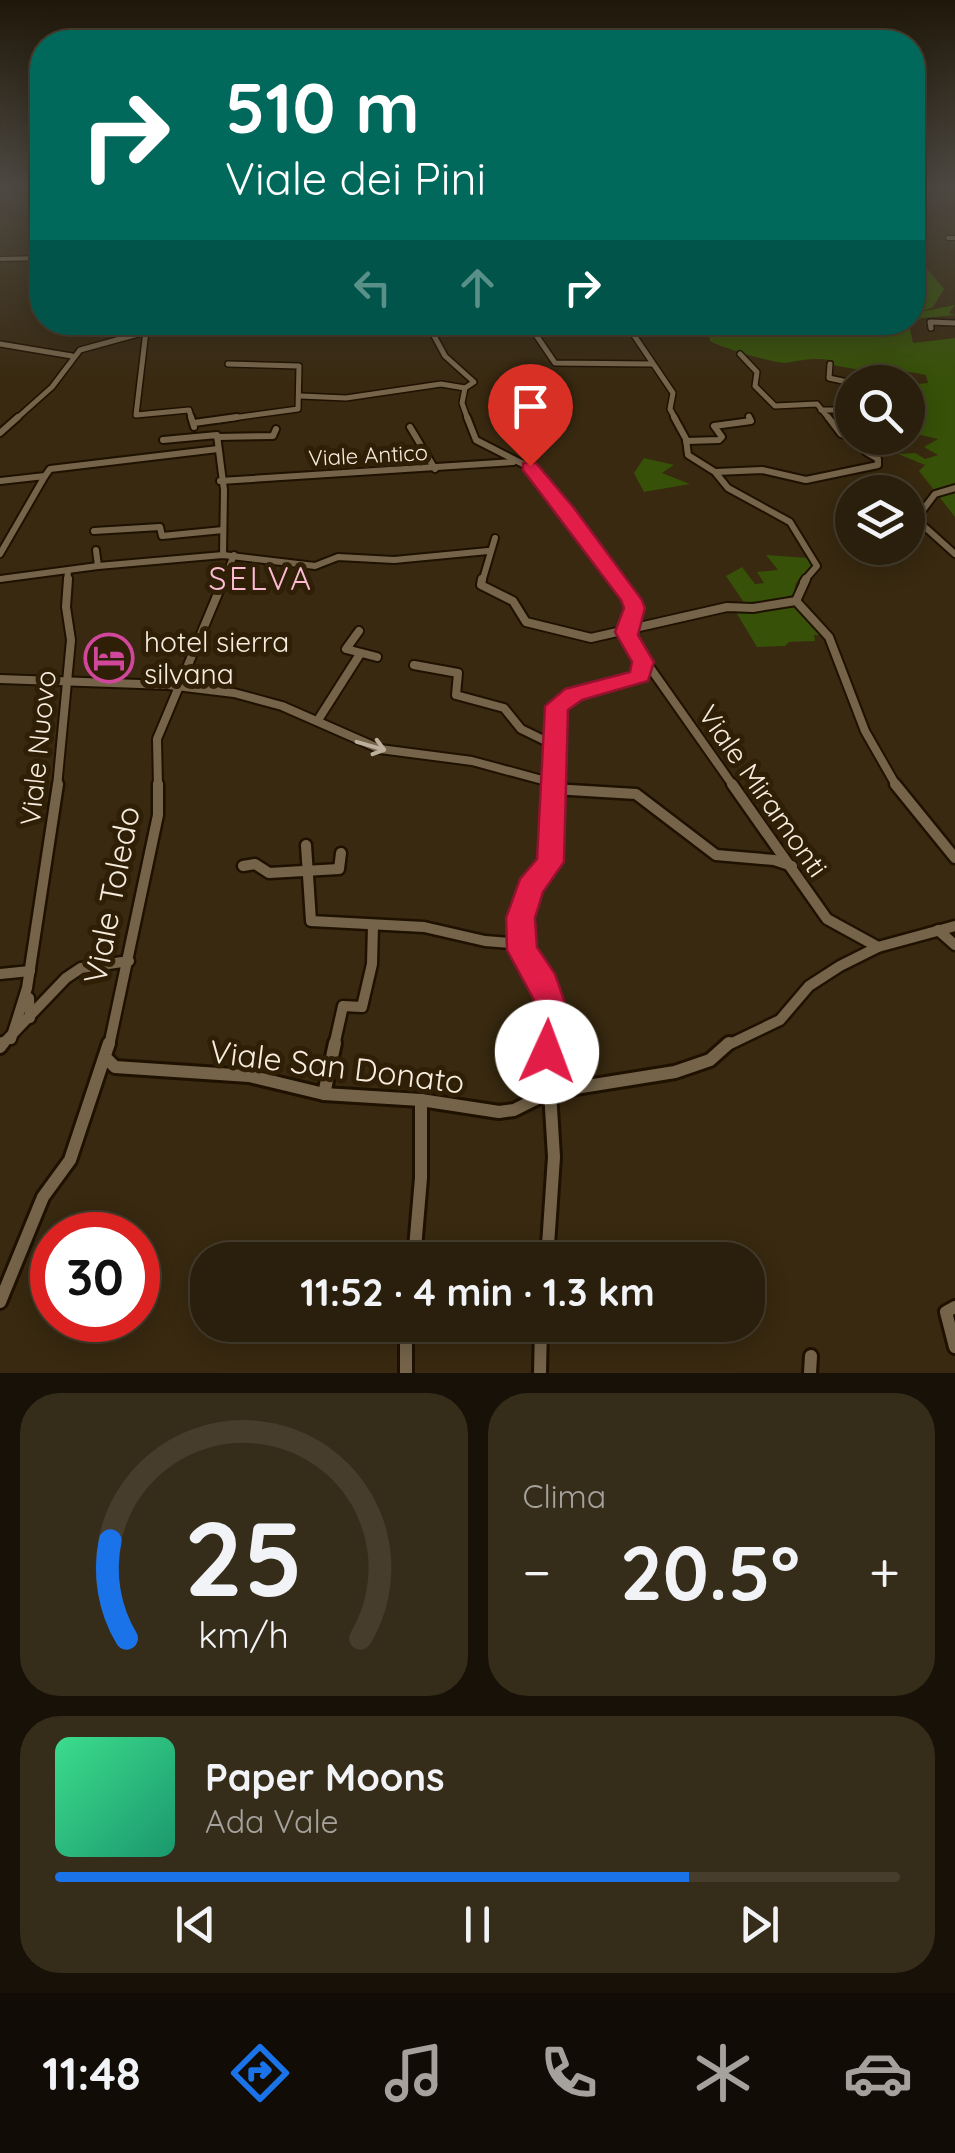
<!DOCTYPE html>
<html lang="it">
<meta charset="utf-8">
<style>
:root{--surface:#2a1f0c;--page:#362c1a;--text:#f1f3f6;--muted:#a5a29d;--line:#463d2d;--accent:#1a73e8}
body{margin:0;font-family:Quicksand,sans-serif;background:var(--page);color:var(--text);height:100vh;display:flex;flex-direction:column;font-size:38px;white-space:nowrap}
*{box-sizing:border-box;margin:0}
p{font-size:32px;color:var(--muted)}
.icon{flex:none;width:55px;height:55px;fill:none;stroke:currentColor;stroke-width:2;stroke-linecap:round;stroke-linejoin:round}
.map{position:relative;height:1373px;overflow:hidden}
.sheet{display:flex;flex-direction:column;gap:20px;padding:20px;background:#171107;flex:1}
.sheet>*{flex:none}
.hud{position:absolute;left:30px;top:30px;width:895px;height:305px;border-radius:40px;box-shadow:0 5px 25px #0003,0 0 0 2px var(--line);background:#00695c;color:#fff;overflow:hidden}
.controls{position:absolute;left:835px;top:365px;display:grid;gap:20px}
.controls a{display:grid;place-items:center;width:90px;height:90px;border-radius:50%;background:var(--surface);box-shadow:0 5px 25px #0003,0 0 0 2px var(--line);font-size:50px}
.speed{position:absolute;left:30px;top:1212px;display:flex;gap:20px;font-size:50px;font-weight:700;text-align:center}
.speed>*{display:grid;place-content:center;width:130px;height:130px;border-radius:50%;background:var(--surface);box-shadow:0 5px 25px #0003,0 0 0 2px var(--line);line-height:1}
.speed .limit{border:15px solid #d22;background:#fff;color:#111}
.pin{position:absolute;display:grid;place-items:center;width:85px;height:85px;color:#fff;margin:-102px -42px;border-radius:50% 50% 50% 0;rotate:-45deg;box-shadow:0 0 10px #0007}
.pin .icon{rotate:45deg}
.me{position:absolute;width:110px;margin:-55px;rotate:2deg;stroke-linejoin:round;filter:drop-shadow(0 0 8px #0008)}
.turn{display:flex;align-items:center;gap:35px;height:210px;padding:0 30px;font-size:45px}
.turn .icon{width:130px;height:130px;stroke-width:2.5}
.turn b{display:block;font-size:70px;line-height:85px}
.lanes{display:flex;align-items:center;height:95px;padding:0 30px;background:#0003;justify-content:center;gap:50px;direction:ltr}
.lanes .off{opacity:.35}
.big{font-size:75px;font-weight:700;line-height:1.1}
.sheet .card{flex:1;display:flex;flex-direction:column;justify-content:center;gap:15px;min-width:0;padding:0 35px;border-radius:40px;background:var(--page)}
.sheet .dial{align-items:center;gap:0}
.dial svg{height:260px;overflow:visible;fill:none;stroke:var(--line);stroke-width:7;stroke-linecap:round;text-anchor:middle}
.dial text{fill:var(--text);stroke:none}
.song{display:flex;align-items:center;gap:30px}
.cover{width:120px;height:120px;border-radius:15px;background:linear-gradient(135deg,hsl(150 70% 55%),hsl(160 70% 35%))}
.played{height:10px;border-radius:5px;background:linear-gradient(90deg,var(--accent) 75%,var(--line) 75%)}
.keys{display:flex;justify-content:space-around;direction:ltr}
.heat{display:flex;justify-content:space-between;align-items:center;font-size:55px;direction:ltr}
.sheet .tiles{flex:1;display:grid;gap:20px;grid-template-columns:1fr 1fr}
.card:last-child{grid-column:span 2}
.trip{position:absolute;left:190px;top:1242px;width:575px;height:100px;border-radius:40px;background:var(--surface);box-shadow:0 5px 25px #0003,0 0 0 2px var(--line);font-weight:700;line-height:100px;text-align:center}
.tabs{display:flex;height:160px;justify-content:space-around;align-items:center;background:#110c05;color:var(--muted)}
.tabs .icon{width:70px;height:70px}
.tabs .active{color:var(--accent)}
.tabs b{font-size:45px;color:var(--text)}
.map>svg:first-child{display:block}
</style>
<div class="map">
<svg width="955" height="1373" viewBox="0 0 955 1373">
<rect width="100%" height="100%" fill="#382910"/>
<g fill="#375108">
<path d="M913,252L944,289L933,307L921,312L955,305L949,313L955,315L922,318L909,325L913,343L955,338V517L919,471L925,465L898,454L915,453L925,459L938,455L924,447L938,439L908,432L911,416L908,385L928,383L926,375L888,368L877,373L832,365L834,361C816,357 803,360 786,363C776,364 719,347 710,341L709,323L912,322Z"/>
<path d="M644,458L674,465L662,473L690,484L644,492L634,473Z"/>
<path d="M766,555L809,558L814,565L796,583L794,593L787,601L756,607L745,604L726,576L742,567L755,584L764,583L757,572L778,570Z"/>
<path d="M795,604L827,635H814L815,641L789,642L785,646L757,647L734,609Z"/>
</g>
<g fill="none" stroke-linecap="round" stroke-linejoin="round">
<g stroke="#1f1100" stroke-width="6">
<g id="minor-far5">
<path d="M948,238H955"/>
<path d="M0,259L42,258"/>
</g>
</g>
<g stroke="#1f1100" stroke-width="8">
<g id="minor-far4">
<path d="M237,322L304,331"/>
<path d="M420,322L432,332L445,356L474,382L465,388L462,403L468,420"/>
<path d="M625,322L673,393L670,409L676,420"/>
<path d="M931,328L930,322L955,323"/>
<path d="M105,331L106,322"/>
<path d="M146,331L136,415L189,410L192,420"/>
<path d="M534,332L555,363L652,364"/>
<path d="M0,344L72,356"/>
<path d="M740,354L757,372L755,386L775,406L817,404L830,420"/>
<path d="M830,364L829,378L852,383"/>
<path d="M301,396L346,398L441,384L465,388"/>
<path d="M852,397V402"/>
<path d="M821,410H852"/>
<path d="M749,416L750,420"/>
<path d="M15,420L52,387L80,350L160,328L207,322"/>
<path d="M218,420L298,409L299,366L228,364"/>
</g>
</g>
<g stroke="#1f1100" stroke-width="10">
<g id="minor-far3">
<path d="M191,417L194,427"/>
<path d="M467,417L476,440L529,467L568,512L617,582"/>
<path d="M674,417L686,439L688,455L715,472L728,488L790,522L817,566L803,582"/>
<path d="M828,417L841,434L852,437"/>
<path d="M194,423L237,417"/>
<path d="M410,427L435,469"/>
<path d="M0,433L18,417"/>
<path d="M217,437L273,436L276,429"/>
<path d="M163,440L217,435L224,490L223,555"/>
<path d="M686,441L719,440L722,437L714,426L751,421L749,417"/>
<path d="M716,472L762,470L806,480L878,465V459L866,452V443L853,438"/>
<path d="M0,481L45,476L50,469L218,449"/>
<path d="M220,481L513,462"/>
<path d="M955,488L935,494L916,519L955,554"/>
<path d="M94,531L160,527L162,536L223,530"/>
<path d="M0,554L45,476"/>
<path d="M98,566L223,555L315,566L338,557L394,560L488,551"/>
<path d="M0,579L98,566L96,550"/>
<path d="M67,582L68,571"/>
<path d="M223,582L234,555"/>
<path d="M482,582L495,538"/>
</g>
</g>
<g stroke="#1f1100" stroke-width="12">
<g id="minor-far2">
<path d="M482,579L481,585L513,601L526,622L591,638L727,607L753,608L796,601"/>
<path d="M616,579L634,605L629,631"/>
<path d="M796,601L806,579"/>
<path d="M796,601L829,637L865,731L897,787"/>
<path d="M359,631L346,649L377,657"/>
<path d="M625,632L734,787"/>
<path d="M414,665L458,673L456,695L504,708L521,729L556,746"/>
<path d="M0,679L168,685L234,693L282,706L380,749L472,761L546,781L551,787"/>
<path d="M318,720L360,654"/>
<path d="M57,787L71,640L66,607L68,579"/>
<path d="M158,787L157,739L224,579"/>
<path d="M553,787L556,706L574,695L640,676L643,662"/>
</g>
</g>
<g stroke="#1f1100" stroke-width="15">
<g id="minor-far1">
<path d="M549,784L553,789L636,794L716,855L774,860L792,866"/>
<path d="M732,784L827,919L878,947"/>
<path d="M895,784L955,858"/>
<path d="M306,845L311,921L424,927L485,941L522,944"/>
<path d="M243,866L255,864L269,873L339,869L341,853"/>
<path d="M938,930L955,945"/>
<path d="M0,974L30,971"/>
<path d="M29,998L30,1018"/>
<path d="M11,1039L27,988L58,784"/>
<path d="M1,1046L66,978L81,968L129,961"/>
<path d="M109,1046L158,815V784"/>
<path d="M334,1046L343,1006L362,1007L372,964L373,925"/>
<path d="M547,1046L549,1000L545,983L522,950L521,918L530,887L551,862L553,784"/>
<path d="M726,1046L780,1020L809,986L840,966L878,947L955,926"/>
</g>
</g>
<g stroke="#1f1100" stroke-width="18">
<g id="minor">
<path d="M0,1047L3,1043"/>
<path d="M106,1058L115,1067L249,1076L324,1094L421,1100L499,1112L514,1110L550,1092L675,1072L710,1060L729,1043"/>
<path d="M324,1094L335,1043"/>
<path d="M414,1260L421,1178V1100"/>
<path d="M547,1260L554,1157L547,1043"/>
<path d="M0,1302L43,1197L70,1160L109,1043"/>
<path d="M955,1307L946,1312L955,1347"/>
<path d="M406,1325V1373"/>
<path d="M540,1373L541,1325"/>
<path d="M810,1373L811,1356"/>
</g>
</g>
<use href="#minor-far5" stroke="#75644a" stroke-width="4"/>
<use href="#minor-far4" stroke="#75644a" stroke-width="5"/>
<use href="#minor-far3" stroke="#75644a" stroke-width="6"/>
<use href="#minor-far2" stroke="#75644a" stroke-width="8"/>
<use href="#minor-far1" stroke="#75644a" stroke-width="10"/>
<use href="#minor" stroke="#75644a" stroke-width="12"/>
</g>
<defs><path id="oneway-shaft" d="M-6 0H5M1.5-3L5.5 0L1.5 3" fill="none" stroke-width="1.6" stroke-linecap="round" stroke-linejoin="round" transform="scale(2.5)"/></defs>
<use stroke="#bcaf9b" href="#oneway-shaft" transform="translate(371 746) rotate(16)"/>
<linearGradient id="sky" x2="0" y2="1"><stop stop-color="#1f1709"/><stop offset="0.49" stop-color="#4d4942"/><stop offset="1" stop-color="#4d4942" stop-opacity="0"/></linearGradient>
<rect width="955" height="382" fill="url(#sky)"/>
<path fill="#e11d48" stroke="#92132f" stroke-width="2.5" d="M523,463H536L574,508L642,600L645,608L638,635L654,662L648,681L582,700L568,710L564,862L543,892L535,918L537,947L555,974L564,1000L563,1052L558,1062L547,1066L536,1062L531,1052L534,1000L507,950L506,918L520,879L537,859L545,706L565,689L630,672L632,662L615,632L624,608L621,600L523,470Z"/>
<defs>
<g id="hotel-ring" transform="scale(2.5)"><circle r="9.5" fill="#2e1f06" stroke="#d1479c" stroke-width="1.5"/><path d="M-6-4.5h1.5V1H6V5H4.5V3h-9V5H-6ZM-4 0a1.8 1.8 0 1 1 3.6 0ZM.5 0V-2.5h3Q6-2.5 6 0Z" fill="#d1479c"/></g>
</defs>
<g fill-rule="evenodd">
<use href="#hotel-ring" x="109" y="658"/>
</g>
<g text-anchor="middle" stroke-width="10" stroke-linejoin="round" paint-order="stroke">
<g font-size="22" fill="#f7edde" stroke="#2e1f06">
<text transform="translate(368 455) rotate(-3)" y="8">Viale Antico</text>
</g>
<g font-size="28" fill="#f7edde" stroke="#2e1f06" text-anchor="start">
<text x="144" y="652">hotel sierra<tspan x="144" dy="32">silvana</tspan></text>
</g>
<g font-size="28" fill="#f7edde" stroke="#2e1f06">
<text transform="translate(38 748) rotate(-84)" y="10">Viale Nuovo</text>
<text transform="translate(763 791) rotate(55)" y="10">Viale Miramonti</text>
</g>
<g font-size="32" letter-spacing="2.5" fill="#fcbbd3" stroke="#2e1f06">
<text x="261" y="590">SELVA</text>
</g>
<g font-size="32" fill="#f7edde" stroke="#2e1f06">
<text transform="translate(112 895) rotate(-79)" y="11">Viale Toledo</text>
<text transform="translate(337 1067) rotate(7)" y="11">Viale San Donato</text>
</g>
</g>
</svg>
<div class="controls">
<a><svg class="icon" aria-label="search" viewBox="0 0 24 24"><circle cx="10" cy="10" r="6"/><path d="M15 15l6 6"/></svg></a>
<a><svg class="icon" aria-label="layers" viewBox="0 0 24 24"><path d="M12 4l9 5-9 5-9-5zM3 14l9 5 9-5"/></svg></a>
</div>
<div class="speed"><div class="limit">30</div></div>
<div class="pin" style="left:530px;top:466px;background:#d93025"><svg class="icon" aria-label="arrive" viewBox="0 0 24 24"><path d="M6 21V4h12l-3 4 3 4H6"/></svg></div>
<svg class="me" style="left:547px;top:1052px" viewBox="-20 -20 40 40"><circle r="19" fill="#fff"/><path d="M0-13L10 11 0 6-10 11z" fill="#e11d48"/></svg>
<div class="trip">11:52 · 4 min · 1.3 km</div>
<div class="hud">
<div class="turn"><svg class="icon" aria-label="right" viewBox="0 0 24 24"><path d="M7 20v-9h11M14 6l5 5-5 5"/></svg><div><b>510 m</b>Viale dei Pini</div></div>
<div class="lanes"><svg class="icon off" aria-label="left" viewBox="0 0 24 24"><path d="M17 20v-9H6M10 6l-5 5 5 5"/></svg><svg class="icon off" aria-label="ahead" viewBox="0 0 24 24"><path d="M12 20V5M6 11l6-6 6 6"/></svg><svg class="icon" aria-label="right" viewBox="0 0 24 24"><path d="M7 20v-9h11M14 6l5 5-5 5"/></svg></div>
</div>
</div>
<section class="sheet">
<div class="tiles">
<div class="card dial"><svg viewBox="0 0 100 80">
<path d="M14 69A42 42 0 1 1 86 69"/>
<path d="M14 69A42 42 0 0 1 9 39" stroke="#1a73e8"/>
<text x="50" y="56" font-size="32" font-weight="700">25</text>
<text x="50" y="72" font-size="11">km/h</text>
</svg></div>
<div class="card"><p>Clima</p>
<div class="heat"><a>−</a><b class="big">20.5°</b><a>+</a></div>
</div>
<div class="card">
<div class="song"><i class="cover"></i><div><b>Paper Moons</b><p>Ada Vale</p></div></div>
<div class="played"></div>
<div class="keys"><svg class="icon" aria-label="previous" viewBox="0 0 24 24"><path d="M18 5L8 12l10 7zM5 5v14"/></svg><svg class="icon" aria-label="pause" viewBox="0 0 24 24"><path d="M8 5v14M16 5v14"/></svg><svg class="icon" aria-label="next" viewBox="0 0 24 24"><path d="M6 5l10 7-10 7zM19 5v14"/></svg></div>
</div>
</div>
</section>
<nav class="tabs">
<b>11:48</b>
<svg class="icon active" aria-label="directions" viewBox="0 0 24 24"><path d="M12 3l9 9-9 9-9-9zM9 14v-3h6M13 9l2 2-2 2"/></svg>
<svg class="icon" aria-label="music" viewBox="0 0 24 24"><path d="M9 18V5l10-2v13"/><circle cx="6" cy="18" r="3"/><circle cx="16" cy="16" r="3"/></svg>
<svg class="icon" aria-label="phone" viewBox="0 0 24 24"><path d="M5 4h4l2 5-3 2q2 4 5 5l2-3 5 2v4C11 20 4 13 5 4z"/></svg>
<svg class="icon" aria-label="climate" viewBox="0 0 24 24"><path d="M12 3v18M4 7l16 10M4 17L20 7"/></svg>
<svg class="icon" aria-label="car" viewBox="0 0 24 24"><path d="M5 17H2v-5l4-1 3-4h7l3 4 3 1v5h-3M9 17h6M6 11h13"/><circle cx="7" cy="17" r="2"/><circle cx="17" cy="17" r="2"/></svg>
</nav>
